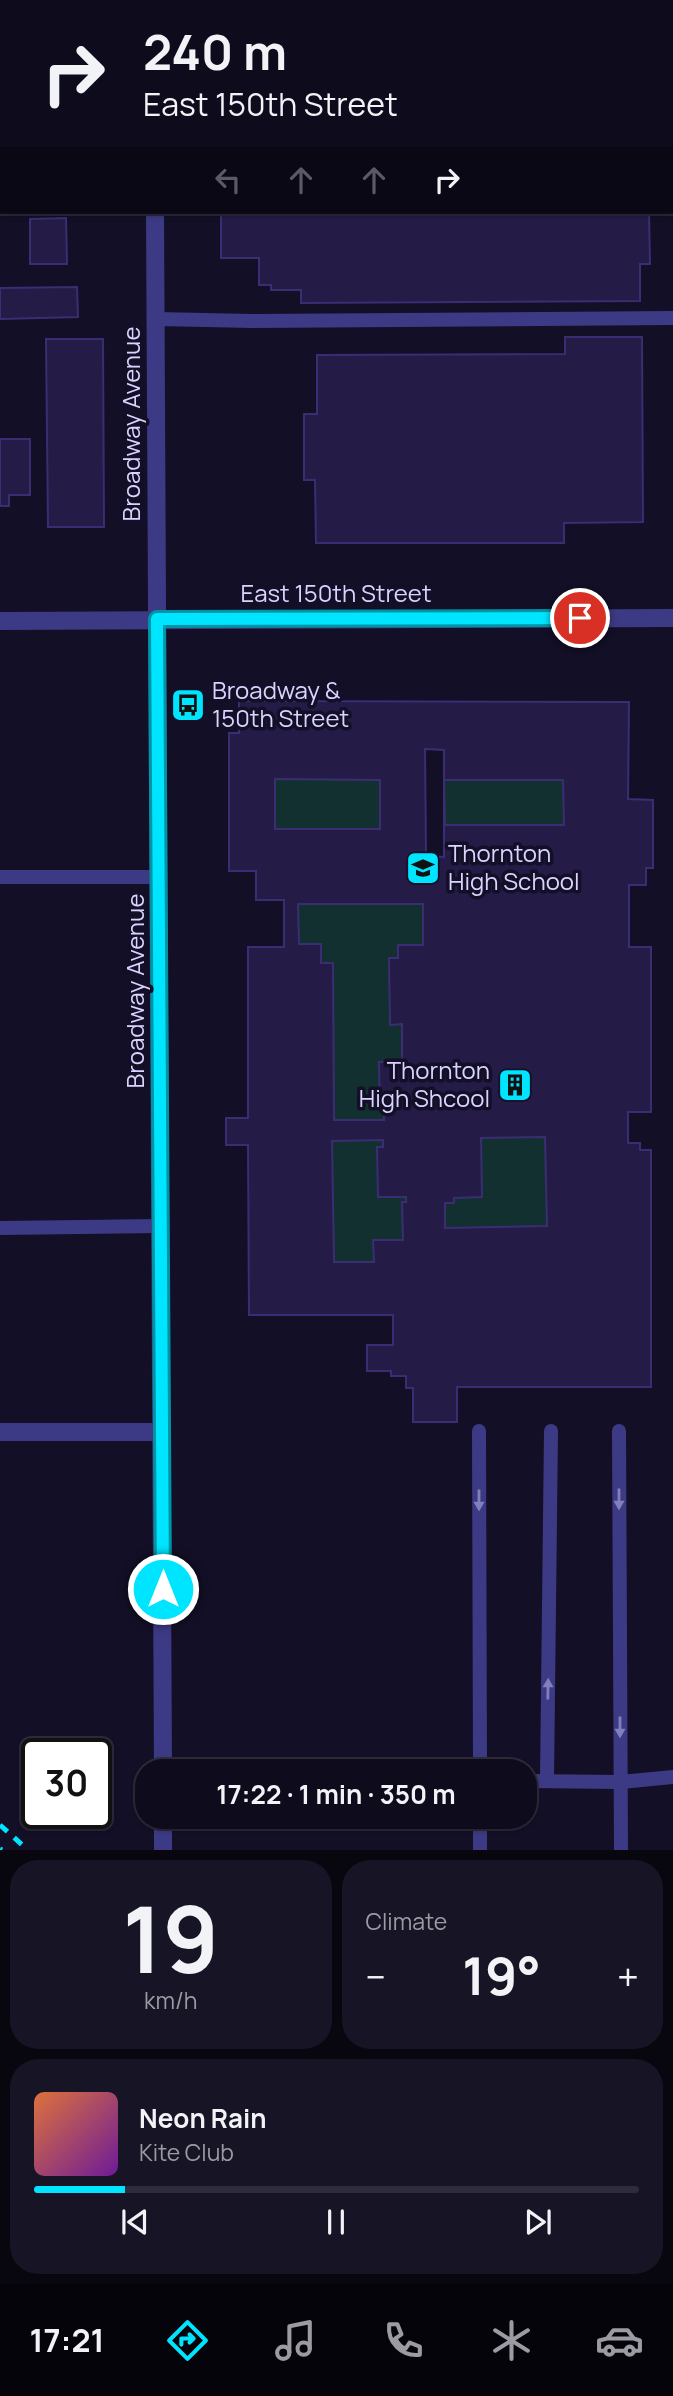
<!DOCTYPE html>
<meta charset="utf-8">
<style>
:root{--surface:#0e0b1c;--page:#171425;--text:#f1f3f6;--muted:#9b9ba3;--line:#2e2b3b;--accent:#00e5ff}
body{margin:0;font-family:Manrope,sans-serif;background:var(--page);color:var(--text);height:100vh;display:flex;flex-direction:column;font-size:26px;white-space:nowrap}
*{box-sizing:border-box;margin:0}
p{font-size:23px;color:var(--muted)}
.icon{flex:none;width:38px;height:38px;fill:none;stroke:currentColor;stroke-width:2;stroke-linecap:round;stroke-linejoin:round}
.map{position:relative;height:1850px;overflow:hidden}
.side{display:flex;flex-direction:column;gap:10px;padding:10px;background:#08060f;flex:1}
.side>*{flex:none}
.top-card{position:absolute;left:0px;top:0px;width:674px;height:214px;box-shadow:0 2px 5px #0004,0 0 0 2px var(--line);background:#0e0b1c;color:var(--text);overflow:hidden}
.speed{position:absolute;left:21px;top:1738px;display:flex;gap:14px;font-size:35px;font-weight:700;text-align:center}
.speed>*{display:grid;place-content:center;width:91px;height:91px;border-radius:50%;background:var(--surface);box-shadow:0 2px 5px #0004,0 0 0 2px var(--line);line-height:1}
.speed .limit{border:4px solid #111;border-radius:10px;background:#fff;color:#111}
.pin{position:absolute;display:grid;place-items:center;width:60px;height:60px;color:#fff;margin:-30px;border:4px solid #fff;border-radius:50%;box-shadow:0 2px 7px #0007}
.me{position:absolute;width:77px;margin:-38px;rotate:0deg;stroke-linejoin:round;filter:drop-shadow(0 0 5px #0008)}
.turn{display:flex;align-items:center;gap:24px;height:147px;padding:0 28px;font-size:32px}
.turn .icon{width:91px;height:91px;stroke-width:2.5}
.turn b{display:block;font-size:49px;line-height:60px}
.lanes{display:flex;align-items:center;height:66px;padding:0 28px;background:#0003;justify-content:center;gap:35px;direction:ltr}
.lanes .off{opacity:.35}
.big{font-size:52px;font-weight:700;line-height:1.1}
.side .widget{flex:1;display:flex;flex-direction:column;justify-content:center;gap:10px;min-width:0;padding:0 24px;border-radius:28px;background:var(--page)}
.side .dial{align-items:center;gap:0}
.dial b{font-size:91px;line-height:1}
.song{display:flex;align-items:center;gap:21px}
.cover{width:84px;height:84px;border-radius:10px;background:linear-gradient(135deg,hsl(20 70% 55%),hsl(280 70% 35%))}
.played{height:7px;border-radius:4px;background:linear-gradient(90deg,var(--accent) 15%,var(--line) 15%)}
.keys{display:flex;justify-content:space-around;direction:ltr}
.heat{display:flex;justify-content:space-between;align-items:center;font-size:38px;direction:ltr}
.side .tiles{flex:1;display:grid;gap:10px;grid-template-columns:1fr 1fr}
.widget:last-child{grid-column:span 2}
.trip{position:absolute;left:135px;top:1759px;width:402px;height:70px;border-radius:28px;background:var(--surface);box-shadow:0 2px 5px #0004,0 0 0 2px var(--line);font-weight:700;line-height:70px;text-align:center}
.tab-bar{display:flex;height:112px;justify-content:space-around;align-items:center;background:#06040b;color:var(--muted)}
.tab-bar .icon{width:49px;height:49px}
.tab-bar .selected{color:var(--accent)}
.tab-bar b{font-size:32px;color:var(--text)}
.map>svg:first-child{display:block}
</style>
<div class="map">
<svg width="673" height="1850" viewBox="0 0 673 1850">
<rect width="100%" height="100%" fill="#130f26"/>
<g fill="#12302f">
<path d="M275,779L380,780V829H275Z"/>
<path d="M444,780H563L564,825H445Z"/>
<path d="M298,904H423V945L398,958L389,959L390,1024H402V1062H379L380,1109L384,1111V1120H334L333,963H321V944H299Z"/>
<path d="M545,1137L547,1226L445,1228V1203L454,1202L481,1138Z"/>
<path d="M383,1140V1147H377L378,1197H406V1202H402L403,1240H374V1262H334L332,1141Z"/>
</g>
<g fill="#241b47" stroke="#3b2d73" stroke-width="2" fill-rule="evenodd">
<rect x="364" y="0" width="285" height="2"/>
<path d="M221,212H649L650,264H640V301L301,303V290H271V285H259V258H221Z"/>
<path d="M66,218L67,264H30V219Z"/>
<path d="M77,287L78,317L0,319V288Z"/>
<path d="M565,337H642L643,522L564,523V543H316L315,480H304V414H317V355L565,354Z"/>
<path d="M46,339H103L104,527H48Z"/>
<path d="M0,439H30V495H9V506H0Z"/>
<path d="M239,701L629,702L628,799L653,800V868H646V885H629V947H651V1112H628V1143H640V1150H651V1387H457V1422H413V1388H406V1376H391V1371H367V1345H393V1315H249L248,1145H226V1118H248V947H284V900H256V871H229V733H239ZM425,749L444,750V857L426,856ZM275,779L380,780V829H275ZM444,780H563L564,825H445ZM298,904H423V945H398V958H389L390,1025L402,1024V1062H379L380,1109L384,1111V1120H334L333,963H321V944H299ZM545,1137L547,1226L445,1228V1203H454V1198L482,1197L481,1138ZM383,1140V1147H377L378,1197H406V1202H402L403,1240H373L374,1262H334L332,1141Z"/>
</g>
<g fill="none" stroke-linecap="round" stroke-linejoin="round">
<g stroke="#3d3a85" stroke-width="14">
<path d="M156,319L253,321L673,318"/>
<path d="M0,877H160"/>
<path d="M0,1228L161,1226"/>
<path d="M479,1431L480,1771"/>
<path d="M619,1431L621,1850"/>
<path d="M525,1781L621,1782L673,1777"/>
<path d="M547,1781L551,1431"/>
<path d="M480,1816V1850"/>
</g>
<g stroke="#3d3a85" stroke-width="18">
<path d="M154,0V2"/>
<path d="M155,212L163,1771"/>
<path d="M0,621L673,618"/>
<path d="M0,1432H162"/>
<path d="M163,1816V1850"/>
</g>
<g stroke="#00e5ff" stroke-width="5" stroke-dasharray="10 9" stroke-linecap="butt">
<path d="M0,1825L28,1850"/>
<path d="M0,1849L2,1850"/>
</g>
</g>
<defs><path id="oneway-solid" d="M-6-.8H1V-3.2L6.5 0L1 3.2V.8H-6Z" transform="scale(1.75)"/></defs>
<g fill="#837fbc">
<use href="#oneway-solid" transform="translate(619 1499) rotate(90)"/>
<use href="#oneway-solid" transform="translate(479 1500) rotate(90)"/>
<use href="#oneway-solid" transform="translate(548 1689) rotate(-89)"/>
<use href="#oneway-solid" transform="translate(620 1727) rotate(90)"/>
</g>
<g fill="none" stroke-linecap="round" stroke-linejoin="round">
<g stroke="#0095a6" stroke-width="18">
<path id="route" d="M163,1589L157,619L580,618"/>
</g>
<use href="#route" stroke="#00e5ff" stroke-width="12"/>
</g>
<defs>
<g id="bus-square" transform="scale(1.75)"><rect x="-9" y="-9" width="18" height="18" rx="4" fill="#00e5ff" stroke="#130f26"/><path d="M-5-6H5V4H4V6H2V4H-2V6H-4V4H-5ZM-3.5-4V0h7V-4ZM-3.5 1.2v1.5H-2V1.2ZM2 1.2v1.5H3.5V1.2Z" fill="#111"/></g>
<g id="school-square" transform="scale(1.75)"><rect x="-9" y="-9" width="18" height="18" rx="4" fill="#00e5ff" stroke="#130f26"/><path d="M0-5L7-2L0 1L-7-2ZM-4 1L0 2.5L4 1V4Q0 6-4 4Z" fill="#111"/></g>
<g id="building-square" transform="scale(1.75)"><rect x="-9" y="-9" width="18" height="18" rx="4" fill="#00e5ff" stroke="#130f26"/><path d="M-4-6H4V6H1V3H-1V6H-4ZM-2.5-4.3h1.7v1.8h-1.7ZM.8-4.3h1.7v1.8H.8ZM-2.5-1h1.7V.8h-1.7ZM.8-1h1.7V.8H.8Z" fill="#111"/></g>
</defs>
<g fill-rule="evenodd">
<use href="#bus-square" x="188" y="705"/>
<use href="#school-square" x="423" y="868"/>
<use href="#building-square" x="515" y="1085"/>
</g>
<g text-anchor="middle" stroke-width="7" stroke-linejoin="round" paint-order="stroke">
<g font-size="24" fill="#d9d4ff" stroke="#130f26">
<text transform="translate(132 424) rotate(-90)" y="8">Broadway Avenue</text>
<text x="336" y="602">East 150th Street</text>
<text transform="translate(136 991) rotate(-90)" y="8">Broadway Avenue</text>
</g>
<g font-size="24" fill="#d9d4ff" stroke="#130f26" text-anchor="start">
<text x="212" y="699">Broadway &amp;<tspan x="212" dy="28">150th Street</tspan></text>
<text x="448" y="862">Thornton<tspan x="448" dy="28">High School</tspan></text>
<text x="490" y="1079" text-anchor="end">Thornton<tspan x="490" dy="28">High Shcool</tspan></text>
</g>
</g>
</svg>
<div class="speed"><div class="limit">30</div></div>
<div class="pin" style="left:580px;top:618px;background:#d93025"><svg class="icon" aria-label="arrive" viewBox="0 0 24 24"><path d="M6 21V4h12l-3 4 3 4H6"/></svg></div>
<svg class="me" style="left:163px;top:1589px" viewBox="-20 -20 40 40"><circle r="17" fill="#00e5ff" stroke="#fff" stroke-width="3"/><path d="M0-11L8 9 0 5-8 9z" fill="#fff"/></svg>
<div class="trip">17:22 · 1 min · 350 m</div>
<div class="top-card">
<div class="turn"><svg class="icon" aria-label="right" viewBox="0 0 24 24"><path d="M7 20v-9h11M14 6l5 5-5 5"/></svg><div><b>240 m</b>East 150th Street</div></div>
<div class="lanes"><svg class="icon off" aria-label="left" viewBox="0 0 24 24"><path d="M17 20v-9H6M10 6l-5 5 5 5"/></svg><svg class="icon off" aria-label="ahead" viewBox="0 0 24 24"><path d="M12 20V5M6 11l6-6 6 6"/></svg><svg class="icon off" aria-label="ahead" viewBox="0 0 24 24"><path d="M12 20V5M6 11l6-6 6 6"/></svg><svg class="icon" aria-label="right" viewBox="0 0 24 24"><path d="M7 20v-9h11M14 6l5 5-5 5"/></svg></div>
</div>
</div>
<section class="side">
<div class="tiles">
<div class="widget dial"><b>19</b><p>km/h</p></div>
<div class="widget"><p>Climate</p>
<div class="heat"><a>−</a><b class="big">19°</b><a>+</a></div>
</div>
<div class="widget">
<div class="song"><i class="cover"></i><div><b>Neon Rain</b><p>Kite Club</p></div></div>
<div class="played"></div>
<div class="keys"><svg class="icon" aria-label="previous" viewBox="0 0 24 24"><path d="M18 5L8 12l10 7zM5 5v14"/></svg><svg class="icon" aria-label="pause" viewBox="0 0 24 24"><path d="M8 5v14M16 5v14"/></svg><svg class="icon" aria-label="next" viewBox="0 0 24 24"><path d="M6 5l10 7-10 7zM19 5v14"/></svg></div>
</div>
</div>
</section>
<nav class="tab-bar">
<b>17:21</b>
<svg class="icon selected" aria-label="directions" viewBox="0 0 24 24"><path d="M12 3l9 9-9 9-9-9zM9 14v-3h6M13 9l2 2-2 2"/></svg>
<svg class="icon" aria-label="music" viewBox="0 0 24 24"><path d="M9 18V5l10-2v13"/><circle cx="6" cy="18" r="3"/><circle cx="16" cy="16" r="3"/></svg>
<svg class="icon" aria-label="phone" viewBox="0 0 24 24"><path d="M5 4h4l2 5-3 2q2 4 5 5l2-3 5 2v4C11 20 4 13 5 4z"/></svg>
<svg class="icon" aria-label="climate" viewBox="0 0 24 24"><path d="M12 3v18M4 7l16 10M4 17L20 7"/></svg>
<svg class="icon" aria-label="car" viewBox="0 0 24 24"><path d="M5 17H2v-5l4-1 3-4h7l3 4 3 1v5h-3M9 17h6M6 11h13"/><circle cx="7" cy="17" r="2"/><circle cx="17" cy="17" r="2"/></svg>
</nav>
